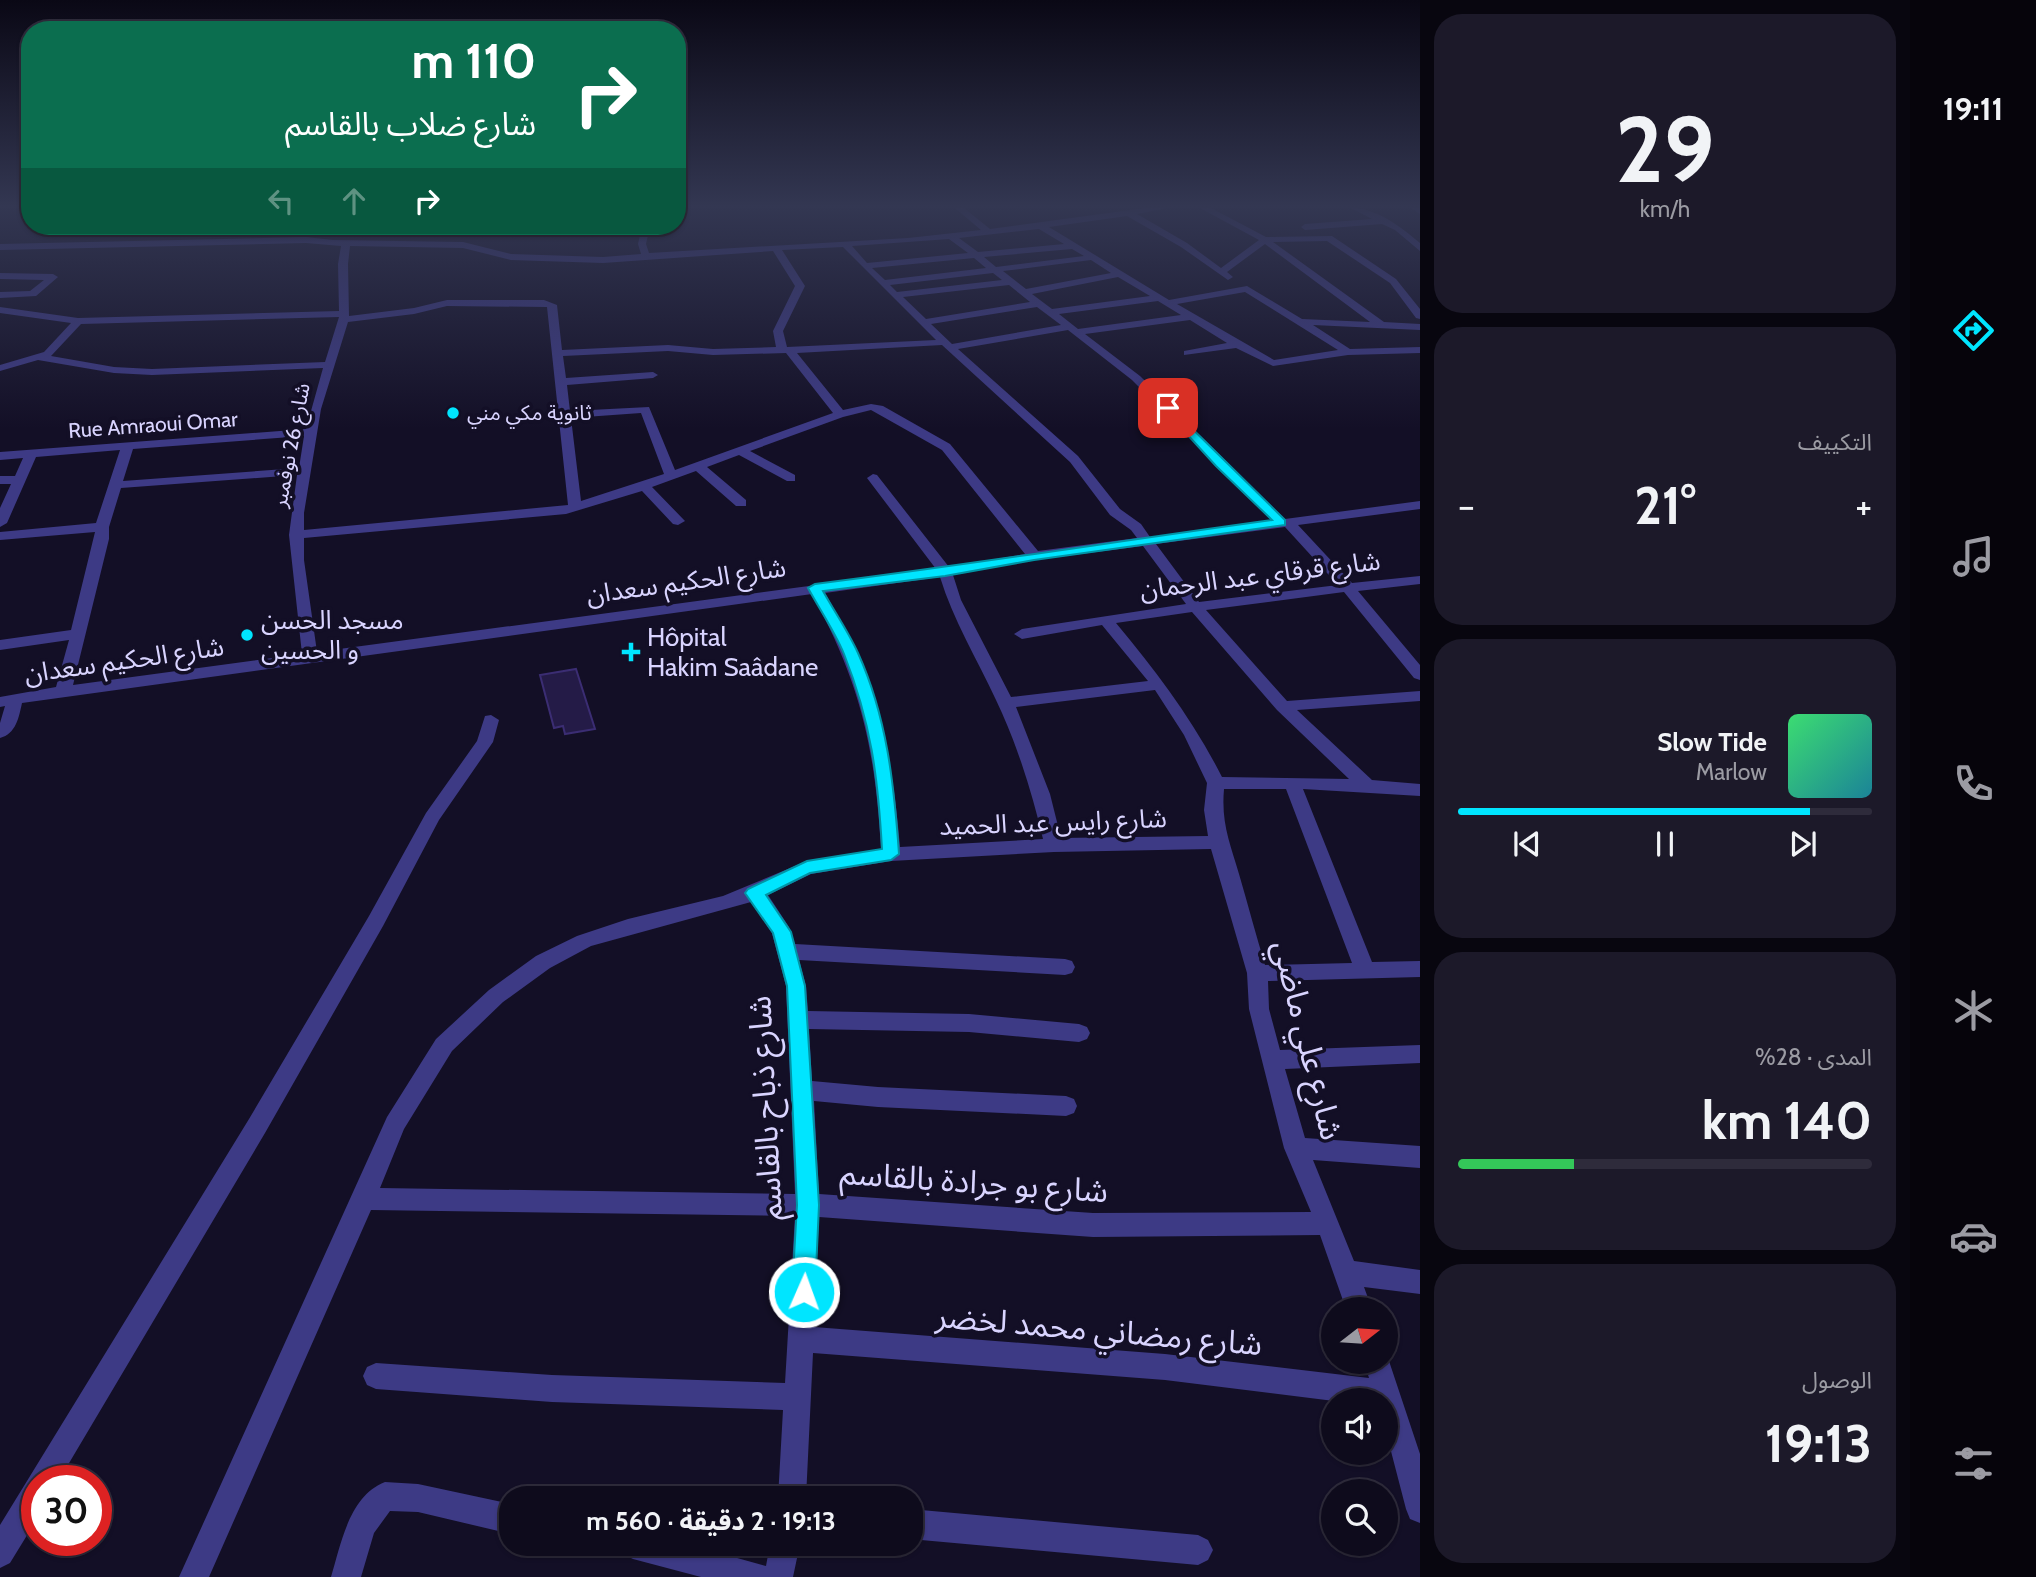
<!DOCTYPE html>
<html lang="ar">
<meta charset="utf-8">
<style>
:root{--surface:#0e0b1c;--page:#1c1929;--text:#f1f3f6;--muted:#9b9ba3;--line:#2e2b3b;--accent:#00e5ff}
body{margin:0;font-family:Cabin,"Noto Sans Arabic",sans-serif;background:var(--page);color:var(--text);direction:rtl;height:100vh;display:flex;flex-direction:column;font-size:26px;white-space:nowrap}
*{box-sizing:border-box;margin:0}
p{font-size:23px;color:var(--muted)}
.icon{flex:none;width:38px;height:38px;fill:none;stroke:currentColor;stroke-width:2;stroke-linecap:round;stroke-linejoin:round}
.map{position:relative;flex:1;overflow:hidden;direction:ltr}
.sheet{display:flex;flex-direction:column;gap:14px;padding:14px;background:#08060f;width:490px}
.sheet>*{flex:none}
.banner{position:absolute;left:21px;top:21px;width:665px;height:214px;border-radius:28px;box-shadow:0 2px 5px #0004,0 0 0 2px var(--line);direction:rtl;background:#0b6e4f;color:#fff;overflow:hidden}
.needle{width:46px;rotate:73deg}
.fabs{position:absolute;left:1321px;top:1297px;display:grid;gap:14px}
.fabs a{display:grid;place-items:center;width:77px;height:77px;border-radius:50%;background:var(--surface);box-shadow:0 2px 5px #0004,0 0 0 2px var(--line);font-size:35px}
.speed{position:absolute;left:21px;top:1465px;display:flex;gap:14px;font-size:35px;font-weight:700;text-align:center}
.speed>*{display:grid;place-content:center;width:91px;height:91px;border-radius:50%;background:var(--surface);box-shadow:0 2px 5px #0004,0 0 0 2px var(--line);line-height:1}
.speed .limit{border:10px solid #d22;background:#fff;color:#111}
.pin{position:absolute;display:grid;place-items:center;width:60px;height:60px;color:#fff;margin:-30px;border-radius:14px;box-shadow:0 4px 10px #0006}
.me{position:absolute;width:77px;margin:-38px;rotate:2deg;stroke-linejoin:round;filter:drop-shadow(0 0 5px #0008)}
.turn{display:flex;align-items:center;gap:24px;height:147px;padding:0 35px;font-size:32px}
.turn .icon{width:91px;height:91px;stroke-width:2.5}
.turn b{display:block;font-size:49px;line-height:60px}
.lanes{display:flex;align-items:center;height:66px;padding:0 35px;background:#0003;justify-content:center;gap:35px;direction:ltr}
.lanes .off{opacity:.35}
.big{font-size:52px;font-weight:700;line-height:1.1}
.sheet .tile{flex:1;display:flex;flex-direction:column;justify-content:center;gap:10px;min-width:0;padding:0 24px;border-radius:28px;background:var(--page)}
.sheet .dial{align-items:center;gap:0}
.dial b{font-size:91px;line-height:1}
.song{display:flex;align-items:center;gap:21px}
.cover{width:84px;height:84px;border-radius:10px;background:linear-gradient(135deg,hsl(140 70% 55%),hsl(190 70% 35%))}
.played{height:7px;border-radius:4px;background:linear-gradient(90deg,var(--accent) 85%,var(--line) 85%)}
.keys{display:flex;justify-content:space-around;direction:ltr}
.heat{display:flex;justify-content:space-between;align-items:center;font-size:38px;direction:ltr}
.charge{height:10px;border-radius:5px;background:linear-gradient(90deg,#34c759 28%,var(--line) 0)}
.trip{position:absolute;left:499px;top:1486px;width:424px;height:70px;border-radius:28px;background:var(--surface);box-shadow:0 2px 5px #0004,0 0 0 2px var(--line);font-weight:700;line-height:70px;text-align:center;direction:rtl}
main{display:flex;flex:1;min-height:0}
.tab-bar{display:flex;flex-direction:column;width:126px;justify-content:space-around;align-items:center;background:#06040b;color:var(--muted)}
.tab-bar .icon{width:49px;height:49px}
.tab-bar .current{color:var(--accent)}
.tab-bar b{font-size:32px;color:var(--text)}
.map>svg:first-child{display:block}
</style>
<main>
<nav class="tab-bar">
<b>19:11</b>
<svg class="icon current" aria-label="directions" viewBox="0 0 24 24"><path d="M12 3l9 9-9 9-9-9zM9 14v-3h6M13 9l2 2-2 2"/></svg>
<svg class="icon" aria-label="music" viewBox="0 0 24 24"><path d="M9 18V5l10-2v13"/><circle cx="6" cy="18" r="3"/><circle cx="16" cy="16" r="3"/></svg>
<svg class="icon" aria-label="phone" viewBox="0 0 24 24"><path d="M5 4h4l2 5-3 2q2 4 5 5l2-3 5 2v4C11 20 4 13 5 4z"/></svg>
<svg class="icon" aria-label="climate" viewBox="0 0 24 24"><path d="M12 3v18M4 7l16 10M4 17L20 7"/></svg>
<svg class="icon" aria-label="car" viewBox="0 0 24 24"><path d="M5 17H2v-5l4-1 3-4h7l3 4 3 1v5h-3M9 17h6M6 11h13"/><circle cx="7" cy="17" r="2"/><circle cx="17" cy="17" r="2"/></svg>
<svg class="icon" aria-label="filters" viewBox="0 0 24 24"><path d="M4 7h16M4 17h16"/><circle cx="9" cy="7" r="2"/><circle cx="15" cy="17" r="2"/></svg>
</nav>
<section class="sheet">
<div class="tile dial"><b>29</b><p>km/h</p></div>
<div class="tile"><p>التكييف</p>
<div class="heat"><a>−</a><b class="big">21°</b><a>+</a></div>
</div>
<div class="tile">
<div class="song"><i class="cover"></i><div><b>Slow Tide</b><p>Marlow</p></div></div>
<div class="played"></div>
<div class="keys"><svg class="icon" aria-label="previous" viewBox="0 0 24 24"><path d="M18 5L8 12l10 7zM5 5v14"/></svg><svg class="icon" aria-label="pause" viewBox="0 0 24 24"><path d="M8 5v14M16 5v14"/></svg><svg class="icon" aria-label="next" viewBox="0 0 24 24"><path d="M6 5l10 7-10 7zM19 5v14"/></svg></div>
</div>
<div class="tile"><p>المدى · 28%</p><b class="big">140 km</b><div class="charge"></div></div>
<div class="tile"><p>الوصول</p><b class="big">19:13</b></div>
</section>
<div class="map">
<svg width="1420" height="1577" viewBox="0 0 1420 1577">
<rect width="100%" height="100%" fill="#130f26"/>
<path fill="#241b47" stroke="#3b2d73" stroke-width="2" d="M576,669L595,729L565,734L563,726L554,728L540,675Z"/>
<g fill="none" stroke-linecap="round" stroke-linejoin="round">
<g fill="#3d3a85" fill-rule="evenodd">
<path d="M955,208H964L990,229L1145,208H1167L1137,214L1187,243L1221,268L1259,240L1200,208H1211L1266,237L1332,236L1396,279L1420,309V319L1416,318L1390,283L1327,241L1273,242L1384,322L1420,324V330L1313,325L1350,349L1420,347V353L1348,355L1273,366L1236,348L1184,355V351L1227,343L1190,320L1085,334L1140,376L1285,519L1420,501V509L1298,525L1352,583L1420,576V584L1358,591L1420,665V680L1414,678L1344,592L1206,610L1287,701L1420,691V701L1297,710L1372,780L1420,784V796L1303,789L1372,962L1420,961V977L1268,981L1269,1009L1280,1050L1420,1045V1063L1285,1069L1305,1138L1420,1146V1168L1313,1160L1354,1261L1420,1270V1294L1364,1287L1372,1309H1346L1320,1235L1093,1237L819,1217L814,1327L1165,1354L1369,1378L1364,1362H1386V1352L1420,1454V1523L1410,1519L1406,1509L1386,1432V1400L1334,1401L1165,1380L813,1353L806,1498H778L783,1410L552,1402L376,1389L367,1385L363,1376L367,1367L376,1363L552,1375L785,1383L795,1216L371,1210L209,1577H179L387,1117L436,1039L489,990L536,956L577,936L628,919L723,896L807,861L881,849C875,748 861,684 812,594L22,703C19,717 16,734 0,738V723L5,706L0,707V697L56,687L69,640L0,650V640L71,630L95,532L0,540V532L96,523L120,450L36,457L7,523L0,527V508L11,484H0V476H15L23,458L0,460V452L306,429L323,368L152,375L114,373L38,360L0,371V365L44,352L71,323L0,313V307L78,318L339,311L338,264L341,246L306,243L0,250V244L306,237L333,240L463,242L511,254L603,257L641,254L638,244L642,226H650L646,244L649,253L908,238L981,230ZM1127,216L1181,247L1228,280L1233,277L1227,272L1265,244L1370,322L1302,319L1247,286L1169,300L1049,227ZM1039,229L1064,244L978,252L959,238ZM949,239L968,253L867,263L852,246ZM350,246L463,248L511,260L603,263L773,251L795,286L773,331L776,347L713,349L668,345L562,350L557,305L544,300H447L414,308L349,316L348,264ZM843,247L936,340L787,347L783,331L805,286L782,250ZM1072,249L1084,256L996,267L984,257ZM974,258L986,268L885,280L872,268ZM1091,260L1111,273L1026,289L1003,271ZM993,273L1002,280L897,292L890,285ZM1118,277L1150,296L1052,309L1032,294ZM1009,285L1030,302L926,319L903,297ZM1245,292L1338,350L1274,360L1177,304ZM1158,301L1181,315L1078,329L1059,314ZM447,306L547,307L568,505L304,530V513L321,409L348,322L414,314ZM1037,307L1061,325L952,344L931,324ZM339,317L325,362L152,369L114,367L51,356L81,324ZM1068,330L1132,380L1272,521L1150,537L1141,524L1120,509L1078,456L958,349ZM942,345L1070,462L1110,515L1131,530L1137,538L1038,551L950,444L883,406L871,404L843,410L797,353ZM668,351L713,355L786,353L833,413L675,470L649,407L570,411L567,385L653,378L658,375L653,372L566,378L563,356ZM871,410L942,450L1025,554L949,567L877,475L873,474L867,478L936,569L317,652L304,560V538L566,514L642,491L673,524L678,525L685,521L652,487L696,471L736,506H746V500L707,467L739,455L787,481H795V475L750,451L843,417ZM641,413L664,474L581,501L571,418ZM304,436L299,468L123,481L133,449ZM297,475L289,535L302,654L73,685L109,539V527L121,488ZM1285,527L1338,585L1199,602L1156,544ZM1143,546L1186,604L1022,629L1014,634L1022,639L1102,625L1148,681L1011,697L961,600L953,575L1034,560ZM940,577C953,620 977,659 996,700C1017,744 1032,792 1043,839L900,847C892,749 875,678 825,593ZM1192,612L1277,710L1349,779L1222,777C1193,720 1157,672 1116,623ZM1155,690L1184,735L1207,783L1204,810L1208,836L1061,838L1050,794L1016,707ZM1224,789H1286L1352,963L1265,965C1256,935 1248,905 1239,874C1230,843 1221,823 1224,789ZM1211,849L1247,973L1249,1009L1284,1148L1311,1212L1093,1213L819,1194L814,1101L878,1107L1066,1116L1074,1113L1077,1106L1074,1099L1066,1096L878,1087L812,1081L809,1029L969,1032L1079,1042L1087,1039L1090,1033L1087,1027L1079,1024L969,1014L808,1011L806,986L799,960L1065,975L1072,973L1075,967L1072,961L1065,959L795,944L789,927L768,895L811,874L891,861L1054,852ZM751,902L772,933L786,986L795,1194L380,1188L404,1129L452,1051L503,1002L550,968L591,946Z"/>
<path d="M1351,208C1377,208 1401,227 1420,243V251L1395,230L1382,224L1305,230L1301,227L1305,224L1372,219Z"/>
<path d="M1411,208H1420V214Z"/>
<path d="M0,273L53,274L58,277L36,296L0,298V292L30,291L44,280L0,279Z"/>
<path d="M491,715L499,720L493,742L439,820L383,926L265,1133L59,1480H37V1519L10,1563L0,1568V1525L249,1119L369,916L426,813L477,741L485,716Z"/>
<path d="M385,1482L418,1484L511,1504V1534L418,1512L390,1511L374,1533L361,1577H331C341,1544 349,1496 385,1482Z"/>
<path d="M910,1509L1198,1535L1208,1540L1213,1550L1208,1560L1198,1565L910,1539Z"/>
<path d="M618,1544H687L766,1566L770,1544H800L793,1577H701L633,1559L623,1554Z"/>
</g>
</g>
<linearGradient id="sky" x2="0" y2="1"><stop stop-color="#0a0815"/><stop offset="0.48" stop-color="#333752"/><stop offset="1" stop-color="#333752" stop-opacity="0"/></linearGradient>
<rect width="1420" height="429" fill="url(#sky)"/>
<path fill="#00e5ff" stroke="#0095a6" stroke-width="2" d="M1168,405L1285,520V525L1034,560L945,576L823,591C834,611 848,631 858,653C887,717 894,784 899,854L891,860L810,873L766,895L791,932L805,986L819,1205L815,1292L812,1300L804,1304L796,1300L792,1292L797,1205L787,986L773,933L745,893L748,889L807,861L882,849C878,777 871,722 844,654C835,632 820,610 808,588L815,584C967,565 1119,541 1272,520L1216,466L1165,410L1163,408Z"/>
<g fill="#00e5ff" stroke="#130f26" stroke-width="2.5">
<circle cx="453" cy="413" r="7"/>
<circle cx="247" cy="635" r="7"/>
<path d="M627.5 641.5h7v7h7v7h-7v7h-7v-7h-7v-7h7z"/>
</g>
<g text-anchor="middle" stroke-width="7" stroke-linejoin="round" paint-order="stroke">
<g font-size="21" fill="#d9d4ff" stroke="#130f26" text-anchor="start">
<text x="467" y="420">ثانوية مكي مني</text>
</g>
<g font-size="21" fill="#d9d4ff" stroke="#130f26">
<text transform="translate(153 425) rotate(-4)" y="7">Rue Amraoui Omar</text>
<text transform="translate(291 445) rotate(-79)" y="7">شارع 26 نوفمبر</text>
</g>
<g font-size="26" fill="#d9d4ff" stroke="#130f26">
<text transform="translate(1260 575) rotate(-7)" y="9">شارع قرقاي عبد الرحمان</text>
<text transform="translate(686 581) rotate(-8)" y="9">شارع الحكيم سعدان</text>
<text transform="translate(124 660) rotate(-8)" y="9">شارع الحكيم سعدان</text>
<text transform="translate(1053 822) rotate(-2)" y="9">شارع رايس عبد الحميد</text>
</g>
<g font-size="26" fill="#d9d4ff" stroke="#130f26" text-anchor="start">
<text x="261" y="629">مسجد الحسن<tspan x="261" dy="30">و الحسين</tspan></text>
<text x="647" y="646">Hôpital<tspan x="647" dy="30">Hakim Saâdane</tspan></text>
</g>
<g font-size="32" fill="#d9d4ff" stroke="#130f26">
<text transform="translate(1308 1040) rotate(76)" y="11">شارع علي ماضي</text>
<text transform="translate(765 1108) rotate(-93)" y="11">شارع ذباح بالقاسم</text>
<text transform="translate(974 1182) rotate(4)" y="11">شارع بو جرادة بالقاسم</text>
<text transform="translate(1099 1330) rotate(5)" y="11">شارع رمضاني محمد لخضر</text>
</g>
</g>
</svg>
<div class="fabs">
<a><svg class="needle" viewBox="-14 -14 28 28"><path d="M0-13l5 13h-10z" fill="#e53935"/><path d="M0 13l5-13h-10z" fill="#9b9ba3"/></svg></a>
<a><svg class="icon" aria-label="sound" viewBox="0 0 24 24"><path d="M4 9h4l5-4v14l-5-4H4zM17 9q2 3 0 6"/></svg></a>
<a><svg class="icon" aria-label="search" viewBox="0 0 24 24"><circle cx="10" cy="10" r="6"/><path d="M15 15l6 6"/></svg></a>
</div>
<div class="speed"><div class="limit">30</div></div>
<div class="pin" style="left:1168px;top:408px;background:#d93025"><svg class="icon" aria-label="arrive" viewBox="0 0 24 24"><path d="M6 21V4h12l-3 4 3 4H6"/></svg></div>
<svg class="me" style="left:804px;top:1292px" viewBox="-20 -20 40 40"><circle r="17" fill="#00e5ff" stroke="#fff" stroke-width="3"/><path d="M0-11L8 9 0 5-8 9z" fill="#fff"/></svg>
<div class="trip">19:13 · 2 دقيقة · 560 m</div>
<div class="banner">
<div class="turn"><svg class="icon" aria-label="right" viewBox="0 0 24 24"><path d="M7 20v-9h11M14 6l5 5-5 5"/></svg><div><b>110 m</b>شارع ضلاب بالقاسم</div></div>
<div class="lanes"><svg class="icon off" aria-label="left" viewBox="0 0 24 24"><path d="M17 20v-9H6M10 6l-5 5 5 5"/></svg><svg class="icon off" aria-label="ahead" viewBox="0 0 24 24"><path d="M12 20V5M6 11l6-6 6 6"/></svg><svg class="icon" aria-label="right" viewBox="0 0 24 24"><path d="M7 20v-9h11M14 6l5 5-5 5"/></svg></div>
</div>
</div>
</main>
